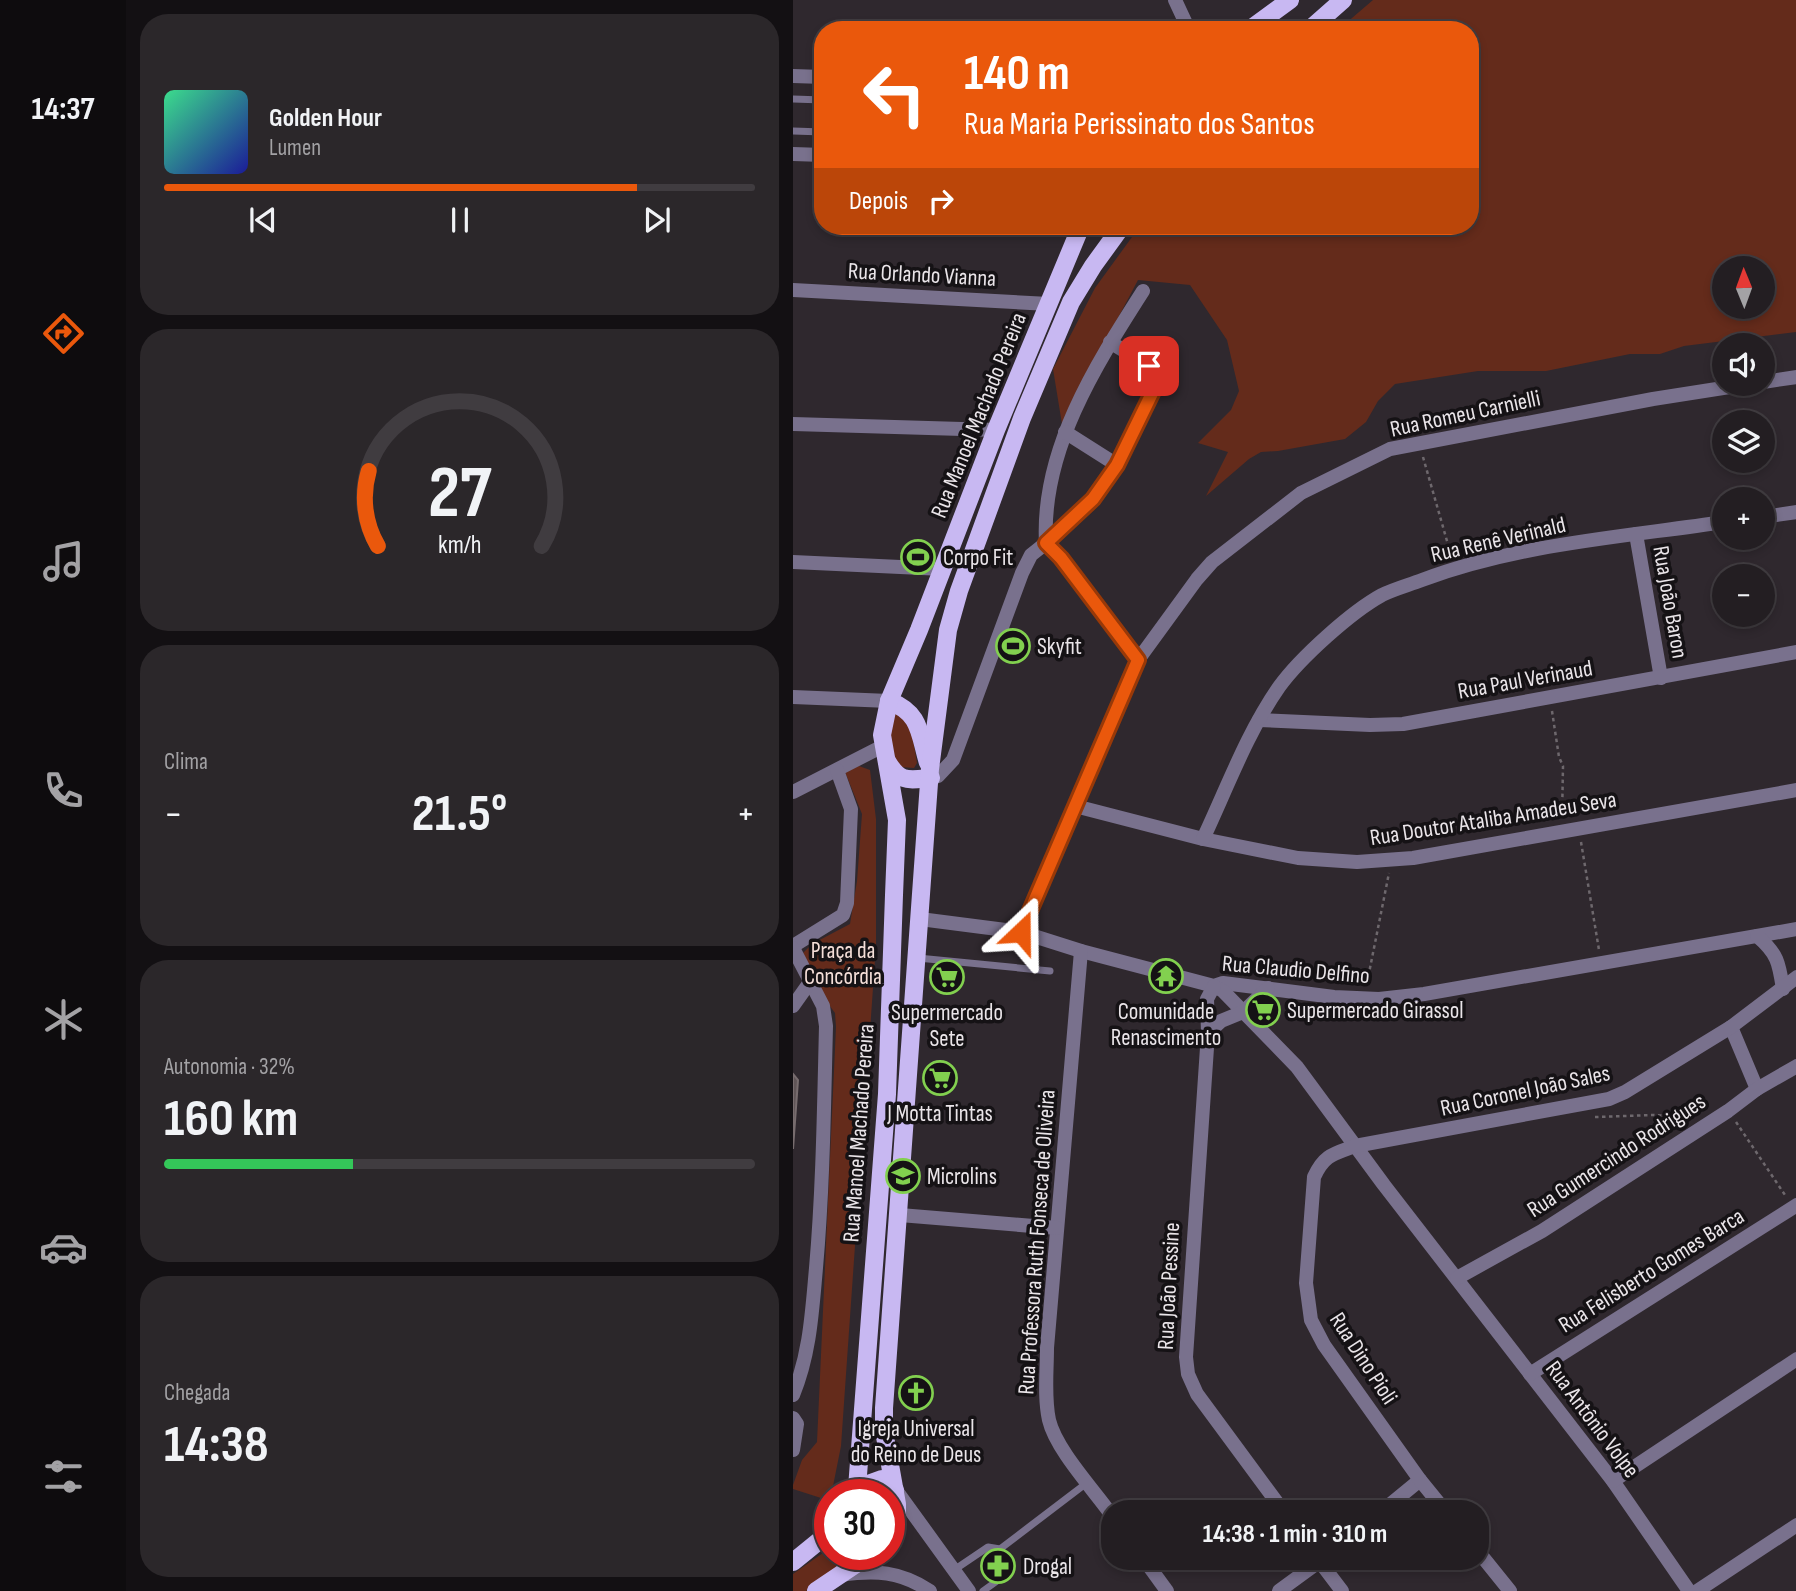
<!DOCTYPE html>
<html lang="pt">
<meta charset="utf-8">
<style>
:root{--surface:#231e22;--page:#2b272a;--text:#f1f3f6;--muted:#a3a2a5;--line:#403c40;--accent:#ea580c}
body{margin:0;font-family:"Sofia Sans Condensed",sans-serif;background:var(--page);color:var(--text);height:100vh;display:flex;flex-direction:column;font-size:26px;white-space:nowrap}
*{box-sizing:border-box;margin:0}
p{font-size:23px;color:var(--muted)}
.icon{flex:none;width:38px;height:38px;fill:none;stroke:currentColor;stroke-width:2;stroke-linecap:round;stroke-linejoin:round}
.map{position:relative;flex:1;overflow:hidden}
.sheet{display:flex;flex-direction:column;gap:14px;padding:14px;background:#131013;width:667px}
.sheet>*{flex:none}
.top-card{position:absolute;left:21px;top:21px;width:665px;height:214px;border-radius:28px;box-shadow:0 4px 10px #0003,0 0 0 2px var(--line);background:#ea580c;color:#fff;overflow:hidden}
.needle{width:46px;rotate:359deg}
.fabs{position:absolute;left:919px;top:256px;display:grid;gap:14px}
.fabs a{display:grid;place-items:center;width:63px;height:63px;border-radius:50%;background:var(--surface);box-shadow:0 4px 10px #0003,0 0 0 2px var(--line);font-size:35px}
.speed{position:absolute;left:21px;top:1479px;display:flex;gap:14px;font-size:35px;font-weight:700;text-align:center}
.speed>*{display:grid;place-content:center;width:91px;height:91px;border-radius:50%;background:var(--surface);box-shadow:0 4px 10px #0003,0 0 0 2px var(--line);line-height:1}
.speed .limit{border:10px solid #d22;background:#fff;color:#111}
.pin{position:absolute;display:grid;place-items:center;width:60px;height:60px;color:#fff;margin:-30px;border-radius:14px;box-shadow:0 4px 10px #0006}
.me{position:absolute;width:77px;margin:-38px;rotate:23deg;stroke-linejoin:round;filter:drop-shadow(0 0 5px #0008)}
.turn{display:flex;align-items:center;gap:24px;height:147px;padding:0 35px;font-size:32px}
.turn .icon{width:91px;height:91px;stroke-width:2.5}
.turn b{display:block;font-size:49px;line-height:60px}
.then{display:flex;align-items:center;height:66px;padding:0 35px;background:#0003;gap:14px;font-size:26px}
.big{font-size:52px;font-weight:700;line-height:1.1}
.sheet .card{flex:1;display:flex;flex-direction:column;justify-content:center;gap:10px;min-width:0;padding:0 24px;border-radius:28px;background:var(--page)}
.sheet .dial{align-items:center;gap:0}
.dial svg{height:182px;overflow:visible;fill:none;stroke:var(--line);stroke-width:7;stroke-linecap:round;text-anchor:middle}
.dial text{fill:var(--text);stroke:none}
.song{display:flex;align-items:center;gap:21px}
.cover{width:84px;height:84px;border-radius:10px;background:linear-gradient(135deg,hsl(150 70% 55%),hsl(240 70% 35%))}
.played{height:7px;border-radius:4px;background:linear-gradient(90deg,var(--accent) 80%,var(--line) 80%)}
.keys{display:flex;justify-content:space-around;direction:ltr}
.heat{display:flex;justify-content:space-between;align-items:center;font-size:38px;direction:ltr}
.charge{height:10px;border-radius:5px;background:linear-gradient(90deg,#34c759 32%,var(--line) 0)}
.trip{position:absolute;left:308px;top:1500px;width:388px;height:70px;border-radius:28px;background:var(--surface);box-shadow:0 4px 10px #0003,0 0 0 2px var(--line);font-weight:700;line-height:70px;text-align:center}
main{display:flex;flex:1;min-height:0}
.tab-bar{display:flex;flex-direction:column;width:126px;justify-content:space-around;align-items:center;background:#0e0c0e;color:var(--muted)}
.tab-bar .icon{width:49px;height:49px}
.tab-bar .current{color:var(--accent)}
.tab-bar b{font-size:32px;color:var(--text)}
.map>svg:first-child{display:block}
</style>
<main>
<nav class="tab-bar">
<b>14:37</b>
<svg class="icon current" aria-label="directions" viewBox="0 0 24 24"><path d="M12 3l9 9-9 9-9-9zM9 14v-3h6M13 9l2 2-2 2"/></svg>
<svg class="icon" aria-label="music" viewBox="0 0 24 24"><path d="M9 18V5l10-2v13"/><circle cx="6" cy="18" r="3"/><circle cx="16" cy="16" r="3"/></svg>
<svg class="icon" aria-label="phone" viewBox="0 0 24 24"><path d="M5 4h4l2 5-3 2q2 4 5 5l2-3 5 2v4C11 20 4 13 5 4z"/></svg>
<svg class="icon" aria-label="climate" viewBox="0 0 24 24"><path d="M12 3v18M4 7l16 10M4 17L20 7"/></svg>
<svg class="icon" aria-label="car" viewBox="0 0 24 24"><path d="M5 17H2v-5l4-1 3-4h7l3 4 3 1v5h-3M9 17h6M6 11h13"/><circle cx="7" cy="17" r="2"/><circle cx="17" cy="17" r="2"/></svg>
<svg class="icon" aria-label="filters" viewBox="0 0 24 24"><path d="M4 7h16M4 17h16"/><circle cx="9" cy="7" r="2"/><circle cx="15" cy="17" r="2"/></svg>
</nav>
<section class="sheet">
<div class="card">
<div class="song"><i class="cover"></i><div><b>Golden Hour</b><p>Lumen</p></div></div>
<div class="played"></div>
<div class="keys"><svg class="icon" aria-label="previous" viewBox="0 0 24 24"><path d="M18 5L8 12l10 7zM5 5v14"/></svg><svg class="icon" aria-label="pause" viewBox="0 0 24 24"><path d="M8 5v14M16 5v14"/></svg><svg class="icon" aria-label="next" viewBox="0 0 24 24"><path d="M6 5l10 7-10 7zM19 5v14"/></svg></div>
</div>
<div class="card dial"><svg viewBox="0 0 100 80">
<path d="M14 69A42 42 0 1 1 86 69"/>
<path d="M14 69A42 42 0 0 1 10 36" stroke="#ea580c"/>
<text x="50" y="56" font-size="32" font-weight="700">27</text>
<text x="50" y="72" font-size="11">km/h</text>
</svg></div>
<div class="card"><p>Clima</p>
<div class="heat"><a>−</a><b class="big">21.5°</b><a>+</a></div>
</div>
<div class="card"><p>Autonomia · 32%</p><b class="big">160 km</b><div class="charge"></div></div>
<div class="card"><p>Chegada</p><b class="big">14:38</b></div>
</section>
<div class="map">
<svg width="1004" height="1591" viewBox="0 0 1004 1591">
<rect width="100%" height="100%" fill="#2f282e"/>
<g fill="#642b1b" fill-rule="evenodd">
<path d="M580,0H1003V332L891,346L867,354H837L753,371H685L602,384L585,401L573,422L552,439L485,451L468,452L456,459L413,496L435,452L405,443L438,410L446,391L434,340L397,285L345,280L269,424L260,369L302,288L347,226H677V30H545ZM931,268H970V306H931Z"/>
<path d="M99,711L117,721L124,763L121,768L107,767C95,750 94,730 99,711Z"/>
<path d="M66,766L77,770L83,819V945L48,1446L40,1486L28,1498L0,1489V1485L9,1460L24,1442L43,1027L42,1013L26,991L10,953L19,944L57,924L64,881L69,814L52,772Z"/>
<path d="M37,1548V1554H69L13,1591H0V1574Z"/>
</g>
<path fill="#605557" stroke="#776c6e" stroke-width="2" d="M0,1074L5,1080L0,1149Z"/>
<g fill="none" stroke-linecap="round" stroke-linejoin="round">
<g stroke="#6e686d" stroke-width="2.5" stroke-dasharray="3.5 3.5" stroke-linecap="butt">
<path d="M630,457L658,555"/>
<path d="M759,711L766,757L770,766L769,819"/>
<path d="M788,842L806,950"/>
<path d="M574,983L596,873"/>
<path d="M802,1117L861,1115L897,1118"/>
<path d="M943,1122L992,1195"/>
</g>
<g stroke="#79718d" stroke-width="7">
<path d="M0,99L30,100"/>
<path d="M0,131L30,132"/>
<path d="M125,958L257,971"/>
<path d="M207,1549L295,1482"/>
<path d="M161,1570L195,1547L207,1549L215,1562V1573L190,1591"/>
</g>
<g stroke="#79718d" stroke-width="14">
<path d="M382,0L396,30"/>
<path d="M0,76L30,77"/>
<path d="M0,154L30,155"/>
<path d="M0,290L256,304"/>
<path d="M317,342L362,370L365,381L324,465L300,499L253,543C248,451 302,366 350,291"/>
<path d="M970,382L1004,377"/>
<path d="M0,424L203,430"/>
<path d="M272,432L324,465"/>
<path d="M970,517L1004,512"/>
<path d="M843,534L868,678"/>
<path d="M0,562L150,569"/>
<path d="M0,697L96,701"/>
<path d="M466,720L577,725L610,724L1004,652"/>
<path d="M138,778L145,776L160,760L229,573L238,555L253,543L268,558L345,660"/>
<path d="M0,792L90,746"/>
<path d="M282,806L410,839L505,858L564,862L620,858L1004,790"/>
<path d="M410,839C434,788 454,733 486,687C507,658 558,612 589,595C601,589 616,585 629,580C725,544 830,537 931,522"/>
<path d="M127,919L228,932L288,951L421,986L430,983L541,997L586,999L631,994L1004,929"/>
<path d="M228,932L345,660L404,579L419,562L508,493L597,449L860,399L962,383"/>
<path d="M964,936C985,954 986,963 990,989"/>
<path d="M0,946L50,915L54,903L58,809L44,770"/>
<path d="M0,948L30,1006L33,1026C31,1106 30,1188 23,1268C19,1312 17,1354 0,1395"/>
<path d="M288,951L254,1348C254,1372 251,1397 256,1420C263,1450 302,1491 320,1517"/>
<path d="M421,986L430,991L504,1067L591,1185L820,1481L896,1591"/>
<path d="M421,986L414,999L415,1033L393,1357L395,1374L404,1394L491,1512"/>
<path d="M0,1006L17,982"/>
<path d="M938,1027L964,1089"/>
<path d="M415,1033L428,1021L450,1012L475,988"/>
<path d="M107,1215L264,1228"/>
<path d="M664,1278L749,1231L935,1111L964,1089L1004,1066"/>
<path d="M737,1374L1004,1205"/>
<path d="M0,1418L4,1424L0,1450"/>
<path d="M820,1481L1004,1359"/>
<path d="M588,1512L627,1480"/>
<path d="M653,1512L627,1480L531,1345L518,1320L513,1283L521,1177C531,1155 540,1154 562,1146L816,1099L832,1092L938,1027L1004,977"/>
<path d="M684,1550L717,1591"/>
<path d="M350,1558L374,1591"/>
<path d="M524,1558L549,1591"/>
<path d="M486,1591L531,1558"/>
<path d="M904,1591L1004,1525"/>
</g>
<g stroke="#79718d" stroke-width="14">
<path d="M103,1490L176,1591"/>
<path d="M48,1575C82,1570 107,1571 137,1591"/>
</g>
<g stroke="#c8b8f2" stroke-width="18">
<path d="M456,30L497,0"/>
<path d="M516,30L550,0"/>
<path d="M96,701C128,713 126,733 135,763"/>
<path d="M94,761C107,783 114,780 138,778"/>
<path d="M64,1488L89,1479L102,1490"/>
<path d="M61,1494L64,1488L94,1094L101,895L104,820L89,735L96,701L126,630L203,430L288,226"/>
<path d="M96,1535L104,1516V1504L91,1431V1408L137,769L155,630L166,591L229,418L278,302L300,266L329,226"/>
<path d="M0,1562L37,1532"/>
<path d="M23,1591L78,1554"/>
</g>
</g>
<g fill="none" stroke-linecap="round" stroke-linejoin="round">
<g stroke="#983908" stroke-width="18">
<path id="route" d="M228,932L345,660L268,558L253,543L300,499L324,465L365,381L362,370L356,366"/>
</g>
<use href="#route" stroke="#ea580c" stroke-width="12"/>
</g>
<defs>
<g id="stadium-ring" transform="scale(1.75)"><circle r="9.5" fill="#151215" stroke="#82d04f" stroke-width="1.5"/><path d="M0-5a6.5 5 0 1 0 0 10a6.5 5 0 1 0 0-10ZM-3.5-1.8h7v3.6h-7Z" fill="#82d04f"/></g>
<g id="temple-ring" transform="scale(1.75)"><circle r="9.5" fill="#151215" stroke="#82d04f" stroke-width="1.5"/><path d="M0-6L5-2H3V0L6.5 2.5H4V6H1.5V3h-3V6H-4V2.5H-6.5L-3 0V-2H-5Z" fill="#82d04f"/></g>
<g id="supermarket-ring" transform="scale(1.75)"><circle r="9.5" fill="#151215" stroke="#82d04f" stroke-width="1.5"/><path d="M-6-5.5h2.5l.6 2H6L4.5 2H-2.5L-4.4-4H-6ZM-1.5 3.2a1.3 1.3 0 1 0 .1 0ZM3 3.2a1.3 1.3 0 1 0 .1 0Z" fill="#82d04f"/></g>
<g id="university-ring" transform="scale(1.75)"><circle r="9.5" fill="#151215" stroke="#82d04f" stroke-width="1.5"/><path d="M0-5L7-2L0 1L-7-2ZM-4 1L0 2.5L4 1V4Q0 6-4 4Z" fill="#82d04f"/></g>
<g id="church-ring" transform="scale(1.75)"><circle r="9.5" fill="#151215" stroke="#82d04f" stroke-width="1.5"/><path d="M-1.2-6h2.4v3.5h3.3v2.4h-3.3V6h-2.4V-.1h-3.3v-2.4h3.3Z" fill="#82d04f"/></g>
<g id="pharmacy-ring" transform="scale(1.75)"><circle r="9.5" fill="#151215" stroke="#82d04f" stroke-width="1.5"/><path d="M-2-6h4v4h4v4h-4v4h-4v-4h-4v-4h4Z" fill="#82d04f"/></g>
</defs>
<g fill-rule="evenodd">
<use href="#stadium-ring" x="125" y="557"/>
<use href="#stadium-ring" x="220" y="646"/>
<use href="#temple-ring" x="373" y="976"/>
<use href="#supermarket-ring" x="154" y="977"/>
<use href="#supermarket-ring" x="470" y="1010"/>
<use href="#supermarket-ring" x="147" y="1078"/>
<use href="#university-ring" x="110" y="1176"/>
<use href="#church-ring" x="123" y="1393"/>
<use href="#pharmacy-ring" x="205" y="1566"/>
</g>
<g text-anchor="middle" stroke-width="7" stroke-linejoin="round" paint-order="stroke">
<g font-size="23" fill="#eae5e9" stroke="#151215">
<text transform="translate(129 274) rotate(3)" y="8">Rua Orlando Vianna</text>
<text transform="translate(672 413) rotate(-12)" y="8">Rua Romeu Carnielli</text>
<text transform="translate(185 415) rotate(-68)" y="8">Rua Manoel Machado Pereira</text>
<text transform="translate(705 539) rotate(-13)" y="8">Rua Renê Verinald</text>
<text transform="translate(878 602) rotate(80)" y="8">Rua João Baron</text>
<text transform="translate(732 679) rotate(-10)" y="8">Rua Paul Verinaud</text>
<text transform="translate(700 818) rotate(-9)" y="8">Rua Doutor Ataliba Amadeu Seva</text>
<text transform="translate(503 969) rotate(5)" y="8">Rua Claudio Delfino</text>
<text transform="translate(732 1090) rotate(-12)" y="8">Rua Coronel João Sales</text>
<text transform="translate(65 1133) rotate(-86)" y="8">Rua Manoel Machado Pereira</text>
<text transform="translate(823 1155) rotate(-33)" y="8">Rua Gumercindo Rodrigues</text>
<text transform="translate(243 1242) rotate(-86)" y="8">Rua Professora Ruth Fonseca de Oliveira</text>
<text transform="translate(858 1270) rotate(-32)" y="8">Rua Felisberto Gomes Barca</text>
<text transform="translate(375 1286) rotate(-87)" y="8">Rua João Pessine</text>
<text transform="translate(571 1358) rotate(57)" y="8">Rua Dino Pioli</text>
<text transform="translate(800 1419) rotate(53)" y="8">Rua Antônio Volpe</text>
</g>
<g font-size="23" fill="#eae5e9" stroke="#151215" text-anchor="start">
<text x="150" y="565">Corpo Fit</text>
<text x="244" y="654">Skyfit</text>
<text x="494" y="1018">Supermercado Girassol</text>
<text x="373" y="1019" text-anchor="middle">Comunidade<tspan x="373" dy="26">Renascimento</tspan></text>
<text x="154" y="1020" text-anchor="middle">Supermercado<tspan x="154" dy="26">Sete</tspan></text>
<text x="147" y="1121" text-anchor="middle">J Motta Tintas</text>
<text x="134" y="1184">Microlins</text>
<text x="123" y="1436" text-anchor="middle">Igreja Universal<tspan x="123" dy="26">do Reino de Deus</tspan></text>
<text x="230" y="1574">Drogal</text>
</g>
<g font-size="23" fill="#f5dfd9" stroke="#151215">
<text x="50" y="958">Praça da<tspan x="50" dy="26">Concórdia</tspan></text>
</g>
</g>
</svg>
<div class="fabs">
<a><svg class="needle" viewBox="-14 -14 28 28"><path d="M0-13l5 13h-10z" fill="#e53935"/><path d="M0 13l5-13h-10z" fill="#a3a2a5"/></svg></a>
<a><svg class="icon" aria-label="sound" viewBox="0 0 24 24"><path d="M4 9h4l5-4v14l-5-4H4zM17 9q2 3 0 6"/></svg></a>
<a><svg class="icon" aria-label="layers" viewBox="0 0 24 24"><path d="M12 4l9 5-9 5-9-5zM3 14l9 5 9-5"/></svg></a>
<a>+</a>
<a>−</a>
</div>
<div class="speed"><div class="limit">30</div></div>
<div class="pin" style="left:356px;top:366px;background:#d93025"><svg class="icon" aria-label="arrive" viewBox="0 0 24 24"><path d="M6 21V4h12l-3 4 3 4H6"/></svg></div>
<svg class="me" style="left:228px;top:932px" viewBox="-20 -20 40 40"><path d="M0-17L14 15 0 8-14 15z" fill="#ea580c" stroke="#fff" stroke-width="4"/></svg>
<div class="trip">14:38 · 1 min · 310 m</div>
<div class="top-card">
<div class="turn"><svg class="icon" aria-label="left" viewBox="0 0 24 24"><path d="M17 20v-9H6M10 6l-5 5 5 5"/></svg><div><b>140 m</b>Rua Maria Perissinato dos Santos</div></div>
<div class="then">Depois<svg class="icon" aria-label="right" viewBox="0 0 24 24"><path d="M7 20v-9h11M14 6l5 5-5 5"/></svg></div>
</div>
</div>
</main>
